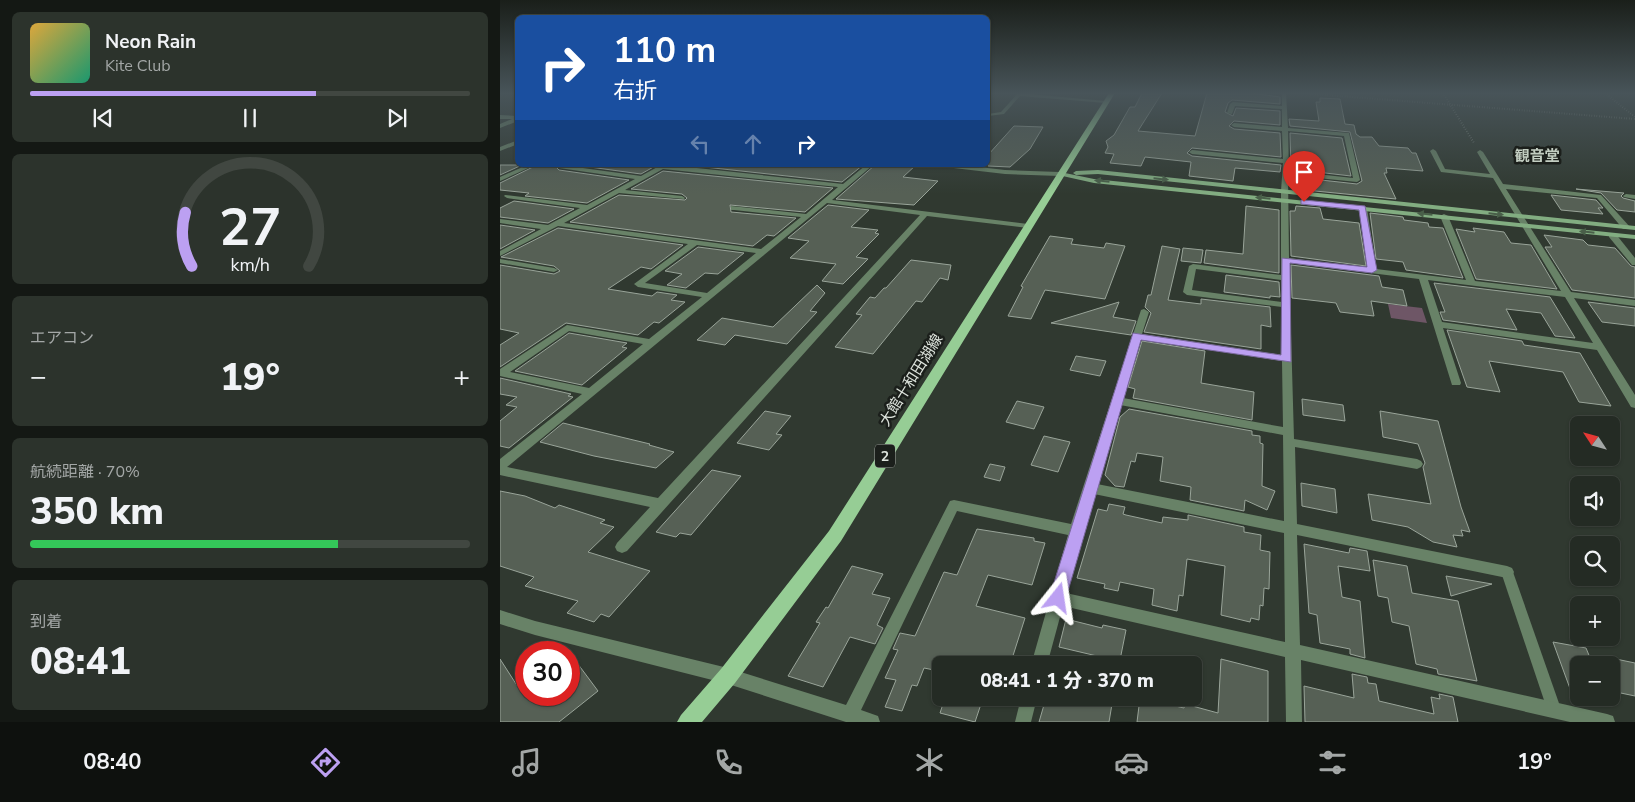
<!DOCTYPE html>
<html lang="ja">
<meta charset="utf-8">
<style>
:root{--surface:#242b24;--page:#2c332c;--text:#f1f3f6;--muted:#a3a7a6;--line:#414741;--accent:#bca0f2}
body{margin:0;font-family:"Nunito Sans","Noto Sans JP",sans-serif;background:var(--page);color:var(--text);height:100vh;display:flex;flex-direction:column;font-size:19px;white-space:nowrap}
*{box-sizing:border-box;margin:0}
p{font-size:16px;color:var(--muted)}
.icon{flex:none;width:28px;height:28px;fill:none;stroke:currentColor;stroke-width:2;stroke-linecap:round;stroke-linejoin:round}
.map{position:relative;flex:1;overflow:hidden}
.side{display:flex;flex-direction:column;gap:12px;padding:12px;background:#141814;width:500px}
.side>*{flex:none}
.guide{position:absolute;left:15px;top:15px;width:475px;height:152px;border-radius:8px;box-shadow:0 1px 4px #0004,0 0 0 1px var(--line);background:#1a4fa0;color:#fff;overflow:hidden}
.needle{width:32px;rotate:306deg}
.fabs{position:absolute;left:1070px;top:416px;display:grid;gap:10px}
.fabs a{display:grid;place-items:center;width:50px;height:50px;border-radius:8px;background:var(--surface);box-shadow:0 1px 4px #0004,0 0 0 1px var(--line);font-size:25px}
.speed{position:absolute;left:15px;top:641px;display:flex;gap:10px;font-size:25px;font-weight:700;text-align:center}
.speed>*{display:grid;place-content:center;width:65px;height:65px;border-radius:50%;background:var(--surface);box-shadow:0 1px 4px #0004,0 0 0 1px var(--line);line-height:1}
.speed .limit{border:8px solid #d22;background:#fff;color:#111}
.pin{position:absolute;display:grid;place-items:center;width:42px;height:42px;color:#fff;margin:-51px -21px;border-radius:50% 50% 50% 0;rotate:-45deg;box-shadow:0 0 5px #0007}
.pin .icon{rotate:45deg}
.me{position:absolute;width:55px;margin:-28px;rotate:15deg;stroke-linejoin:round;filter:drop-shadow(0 0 4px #0008)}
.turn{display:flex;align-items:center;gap:18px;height:105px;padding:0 15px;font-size:22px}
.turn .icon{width:65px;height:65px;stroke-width:2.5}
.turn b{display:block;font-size:35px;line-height:42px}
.lanes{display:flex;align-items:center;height:48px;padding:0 15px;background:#0003;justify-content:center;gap:25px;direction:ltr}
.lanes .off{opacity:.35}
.big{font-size:38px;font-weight:800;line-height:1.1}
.side .card{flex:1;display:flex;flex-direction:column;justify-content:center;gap:8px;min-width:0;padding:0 18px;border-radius:8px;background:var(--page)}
.side .dial{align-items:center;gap:0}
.dial svg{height:130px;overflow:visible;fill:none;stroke:var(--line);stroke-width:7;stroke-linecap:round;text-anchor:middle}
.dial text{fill:var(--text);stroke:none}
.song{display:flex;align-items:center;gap:15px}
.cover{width:60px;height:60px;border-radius:8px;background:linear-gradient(135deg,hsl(40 70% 55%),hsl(160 70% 35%))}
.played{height:5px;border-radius:2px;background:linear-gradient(90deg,var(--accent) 65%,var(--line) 65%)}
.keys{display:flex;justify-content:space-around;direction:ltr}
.heat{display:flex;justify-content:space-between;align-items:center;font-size:28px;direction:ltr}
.charge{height:8px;border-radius:4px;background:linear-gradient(90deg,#34c759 70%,var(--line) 0)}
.trip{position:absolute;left:432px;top:656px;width:270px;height:50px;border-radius:8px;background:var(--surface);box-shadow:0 1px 4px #0004,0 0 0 1px var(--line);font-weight:800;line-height:50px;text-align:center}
.tab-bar{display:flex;height:80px;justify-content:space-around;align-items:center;background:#0e110e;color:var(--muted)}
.tab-bar .icon{width:35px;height:35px}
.tab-bar .on{color:var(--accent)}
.tab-bar b{font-size:22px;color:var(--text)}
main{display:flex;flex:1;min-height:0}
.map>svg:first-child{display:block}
</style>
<main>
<section class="side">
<div class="card">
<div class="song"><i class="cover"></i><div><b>Neon Rain</b><p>Kite Club</p></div></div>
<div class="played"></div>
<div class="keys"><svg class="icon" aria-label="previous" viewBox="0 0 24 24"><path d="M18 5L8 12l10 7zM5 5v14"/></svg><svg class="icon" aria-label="pause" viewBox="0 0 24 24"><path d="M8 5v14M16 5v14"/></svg><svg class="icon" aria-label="next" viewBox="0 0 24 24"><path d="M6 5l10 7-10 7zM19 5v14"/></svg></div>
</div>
<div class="card dial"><svg viewBox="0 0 100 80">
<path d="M14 69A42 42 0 1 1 86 69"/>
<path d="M14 69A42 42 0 0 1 10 36" stroke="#bca0f2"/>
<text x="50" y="56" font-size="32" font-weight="700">27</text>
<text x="50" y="72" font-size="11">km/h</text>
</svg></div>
<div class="card"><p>エアコン</p>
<div class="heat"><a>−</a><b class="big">19°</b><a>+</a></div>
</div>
<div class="card"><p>航続距離 · 70%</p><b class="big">350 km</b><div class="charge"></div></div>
<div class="card"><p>到着</p><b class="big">08:41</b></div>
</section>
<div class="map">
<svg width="1135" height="722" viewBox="0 0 1135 722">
<rect width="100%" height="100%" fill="#303930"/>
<path fill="#6e5666" d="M888,304L922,308L927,323L891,318Z"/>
<g fill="#566055" stroke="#99a499">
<path d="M642,93H662L638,131L695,136L707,93H751L780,97V104L732,100L728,103L725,112L733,116L736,108L780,111V125L734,121L729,126L734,129L780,133L781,157L692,148L687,153L692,156L781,165L780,172L735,168L733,181L689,176L691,162L645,157L641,166L610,163L614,154L605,153L608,147L606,141L614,135L630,107H635Z"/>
<path d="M820,98L840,99L845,124L854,125L856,134L860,137H872L879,146L908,148L912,153H916L923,171L886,168L887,173H884L896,199L795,189L794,177L857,184L862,181L850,132L790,126L789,119L819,121L816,102H820Z"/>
<path d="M514,126L543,127L530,149L510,167L488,166V155Z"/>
<path d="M790,133L842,138L851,176L791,169Z"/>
<path d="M0,165H22L0,175Z"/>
<path d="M37,165H58L56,167L59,170L129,180L87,203L25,196L29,193L0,190V183Z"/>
<path d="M75,165H157L141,174Z"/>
<path d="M186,165H363L342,182Z"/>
<path d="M375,165H416L403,177L438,181L414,205L336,199Z"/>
<path d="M163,171L333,188L305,212L230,205L231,212L296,218L274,236L267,235L253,246L70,222L119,195L185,200L187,198L182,194L131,189Z"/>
<path d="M1076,189L1124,193L1121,196L1123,198L1135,201V212L1117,210L1101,193Z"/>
<path d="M1051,195L1096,200L1103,208H1098L1103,214L1061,210Z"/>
<path d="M14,201L74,209L48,223L0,217V208Z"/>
<path d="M328,205L369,210L351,227L378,230L375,233L379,234L356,257L368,259L343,284L322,281L336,264L290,258L309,241L288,238Z"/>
<path d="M746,206L779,210V273L704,263L706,250L743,254Z"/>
<path d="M796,206L820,208L823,219L859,223L866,266L791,256L790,211H795Z"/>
<path d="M870,213L903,217L904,220L928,223L929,227L943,228L963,278L906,270L903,262L876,259Z"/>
<path d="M0,225L35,230L0,249Z"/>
<path d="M58,228L183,245L151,269L141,267L108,289L152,296L157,292L177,295L171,300L185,302L159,323L154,322L138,335L66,323L0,367V345L19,333L0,329V265L54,274L60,271L54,266L1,257Z"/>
<path d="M973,228L1004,232L1011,243L1031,245L1057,289L976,279L956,229L975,232Z"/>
<path d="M1044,235L1083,240L1088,245L1115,248L1131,266L1135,267V298L1072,290L1045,247H1052Z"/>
<path d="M550,236L573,239L571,244L604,248L606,243L625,246L605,299L545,290L531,319L508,316L523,287L521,286Z"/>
<path d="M662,246L680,249L668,300L701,304V299L770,307L771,327L761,325V349L644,332L651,313L645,307L648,295H651Z"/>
<path d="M198,247L244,253L218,274L205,273L186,288L167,285L182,274L165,271Z"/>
<path d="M683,248L703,250L701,263L681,261Z"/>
<path d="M411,260L451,265L448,280L440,278L422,302L416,301L373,354L335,347L362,315L356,314L370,297L375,298L384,288H386Z"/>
<path d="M791,265L879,276L882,287L903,290L907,306L871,301L874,316L840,312L836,303L792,298Z"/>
<path d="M726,275L779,282L780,297L770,296V298L724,292Z"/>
<path d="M934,283L1050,297L1075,338L1055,336L1041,313L1006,309L1017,330L943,320L940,312H945Z"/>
<path d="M317,285L325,293L310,311L317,312L287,344L235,335L225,345L197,340L222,318L273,327Z"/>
<path d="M619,302L613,317L636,321L631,335L551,323Z"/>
<path d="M1088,302L1135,308V326L1102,322Z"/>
<path d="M947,330L1022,341L1024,345L1080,353L1111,406L1079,402L1063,372L989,361L1000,392L967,387Z"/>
<path d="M69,333L127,343L122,347L127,348L82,385L15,371Z"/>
<path d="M642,341L705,351L701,383L754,392L752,420L633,398L635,389L628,387Z"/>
<path d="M576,356L606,361L600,376L570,370Z"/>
<path d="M0,378L71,394L68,396L73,397L9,448L0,446V421L17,407L6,405L17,397L0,394Z"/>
<path d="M802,399L843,405L845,421L803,415Z"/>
<path d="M517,401L544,407L534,429L506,422Z"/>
<path d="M629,409L752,431V435L760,436V443L763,444L762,486L775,491L767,510L745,500L744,511L690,500L691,487L660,481L663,457L637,453L635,462L631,461L624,487L615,486L605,475L620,417Z"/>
<path d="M265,411L291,416L276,434L282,435L269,450L237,443Z"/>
<path d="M880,411L938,421L961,507L970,532L961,530L963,536L953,535L957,547L933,542L908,527L872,520L868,494L931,504L923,467L925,463L918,444L883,437Z"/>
<path d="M63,423L150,444L149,445L174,452L156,468L94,456L40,442Z"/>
<path d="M544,436L570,442L558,472L531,465Z"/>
<path d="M490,464L505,467L500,481L484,477Z"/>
<path d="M212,470L241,476L191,535L180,533L176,537L156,532Z"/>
<path d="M801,483L835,489L837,513L802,506Z"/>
<path d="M0,491L25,496L55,508L59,505L105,520L100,523L114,527L88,552L150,571L109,617L101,614L94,622L67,613L78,601L25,586L34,577L0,566Z"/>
<path d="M609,504L625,507L623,514L626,515L662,523L663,517L688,520V515L744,527V532L761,535L760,550L770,552L769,589L764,588L763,606L760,605L759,620L751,618L750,622L721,615L725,566L687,559L683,596L679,595L677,611L652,605L654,589L620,582L618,591L604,588L605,584L577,578L598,509L607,511Z"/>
<path d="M477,529L534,538V541L545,543L532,585L488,575L476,606L525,618L510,665H441L439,671L424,668L417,686L412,685L402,711L385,707L396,680L385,678L398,650L393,649L400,633L415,636L444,572L457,575Z"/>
<path d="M804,544L849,553L850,548L867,551L870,571L838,566L842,597L860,601L865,658L850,654V649L820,643L817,615L809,613Z"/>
<path d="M873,560L907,566L912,593L958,601L977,681L938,674L937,669L916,664L909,626L892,622L888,598L878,596Z"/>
<path d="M352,566L383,574L372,594L390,598L377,625L383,628L375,644L350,637L323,687L288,676L320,623L316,622L326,607L328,608Z"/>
<path d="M946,576L992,584L951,596Z"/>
<path d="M566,619L602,628L603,625L626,630L619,665H595L597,656L559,647Z"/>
<path d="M1053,642L1086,648L1093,665H1079V706L1076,705Z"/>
<path d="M69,652L98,691L59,722H0V659L18,687L26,681V695H69Z"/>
<path d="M1111,658L1135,663V696L1116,692L1111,680Z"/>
<path d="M721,659L768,671V722H637L640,698L684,708L685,704L718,713Z"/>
<path d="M852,674L867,677L868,683L876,684L879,701L934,714L931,697L940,699L939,694L953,697L958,722H805L804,686L854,698Z"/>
<path d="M445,698H483L475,722L440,713Z"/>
<path d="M546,698H613L609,722H539Z"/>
</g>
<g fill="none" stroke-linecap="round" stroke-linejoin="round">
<g stroke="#8d948c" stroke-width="2" stroke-dasharray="0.5 2" stroke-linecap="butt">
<path d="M800,93L1135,119"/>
<path d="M943,93L974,143"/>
<path d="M1105,93L1135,117"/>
</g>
<g fill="#688267" fill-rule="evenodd">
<path d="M518,93L606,101L608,102L606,103L520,96L504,114L488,116V114L501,112Z"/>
<path d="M1007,567L1011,568L1013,572L1061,709L1059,714L1054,716L1049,714L1047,709L1001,572L1003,568Z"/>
</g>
<g fill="#688267" fill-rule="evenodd">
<path d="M782,93H786L788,128L849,133L860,180L857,182L788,175L789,258L868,268L859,208L863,206L867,208L876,269L966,280L940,216L944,214L948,216L975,281L1061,291L993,178L941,172L930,151L933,149L936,151L945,169L990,174L977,152L980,150L983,152L1003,184L1101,195L1130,227L1126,229H1123L1097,198L1006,189L1071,292L1135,300V306L1074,298L1135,395V408L1131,407L1097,350L943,328L961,383L960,385H952L919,279L789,263L794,439L917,459L921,461L923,464L921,467L917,469L795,447L797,524L1007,566L1012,568L1014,572L1012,576L1007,578L797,535L800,645L1107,714L1113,716L1115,722H1070L801,660L802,722H786L785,657L563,606L547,665H531L568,535L457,511L361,710L378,716L380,722H346L228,684L35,635L0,624V610L35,621L228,668L346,705L450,501L454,500L571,524L641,310L644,309L649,312L642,334L782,355V307L687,295L683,292L689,266L693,264L781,275V191L783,163L692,154L689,152L692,150L783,159L782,131L734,127L731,125L734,123L782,127V109L735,106L732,114L727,113L730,104L733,102L782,106ZM788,131L844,136L853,178L789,171ZM696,269L781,280L782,302L692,290ZM928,280L1065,297L1093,343L942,322ZM640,339L782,361L783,427L623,398ZM620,405L783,435L784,521L597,484ZM594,494L784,533L785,642L566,593Z"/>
<path d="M0,115L18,116V121L0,128V124L12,119H0Z"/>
<path d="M18,140V144L0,151V147Z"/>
<path d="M27,165H35L0,181V177Z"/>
<path d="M61,165L141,176L161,165H169L343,184L366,165H373L332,200L528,224L532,226L528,228L427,216L127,551L122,553L117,551L115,547L117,543L150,507L0,475V459L82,394L0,376V369L67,325L149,339L202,297L138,287L134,284L188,244L58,226L0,256V251L41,229L0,223V219L48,225L80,208L7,198L4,196L5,195L87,205L135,179L59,168L58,167ZM163,169L338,187L306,214L231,206V210H234L301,217L261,249L64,223L119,193L184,199L185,198L182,196L125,190ZM327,203L420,215L158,498L7,467ZM197,245L256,253L207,293L145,283ZM69,331L143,344L89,388L10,372Z"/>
<path d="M442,165H461L505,170L560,172L563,174L560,176L505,174L445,167Z"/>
<path d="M1126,194L1135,195V199L1124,197L1123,196Z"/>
<path d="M1109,233H1115L1135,258V265H1132L1109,237Z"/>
<path d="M0,259L54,268L58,270L54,272L0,263Z"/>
<path d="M521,698H537L531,722H515Z"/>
</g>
<g fill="#82ad81" fill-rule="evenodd">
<path d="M598,170L1135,226V230L598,174L576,175L573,173L576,171Z"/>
<path d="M560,172L594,179L1135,235V239L594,183L558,175V173Z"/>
</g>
<path fill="#96cd95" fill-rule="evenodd" d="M609,93H615L341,541L235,683L202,722H177L181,715L221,669L329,531Z"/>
</g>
<defs><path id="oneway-solid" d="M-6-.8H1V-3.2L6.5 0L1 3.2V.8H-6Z" transform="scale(1.25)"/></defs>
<g fill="#495f49">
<use href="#oneway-solid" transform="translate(661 179) rotate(6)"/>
<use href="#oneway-solid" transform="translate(602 181) rotate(-174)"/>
<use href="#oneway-solid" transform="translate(763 198) rotate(-174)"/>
<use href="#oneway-solid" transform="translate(925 214) rotate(-174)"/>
<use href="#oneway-solid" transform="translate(996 214) rotate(6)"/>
<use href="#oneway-solid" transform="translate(1087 232) rotate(-174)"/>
</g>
<linearGradient id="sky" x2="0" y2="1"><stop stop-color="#1a1f1a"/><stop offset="0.48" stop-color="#485459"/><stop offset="1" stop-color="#485459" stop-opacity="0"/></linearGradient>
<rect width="1135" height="194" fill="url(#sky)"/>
<path fill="#bca0f2" stroke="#7a689d" d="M804,200L865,206L877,270L872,273L790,263L791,362L641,340L566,598L563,604L558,606L552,604L549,598L633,333L781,355L782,258L867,267L859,210L801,204V200Z"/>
<g text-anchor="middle" stroke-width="5" stroke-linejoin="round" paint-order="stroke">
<rect fill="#1b1f1b" stroke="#a3a8a2" stroke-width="1" x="375" y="444.5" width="20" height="23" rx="4"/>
<g font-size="14" font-weight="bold" fill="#dde3dc">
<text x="385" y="461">2</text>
</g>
<g font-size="15" font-weight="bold" fill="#c2cdc1" stroke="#1b1f1b">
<text x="1037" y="161">観音堂</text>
</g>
<g font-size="15" fill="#dde3dc" stroke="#1b1f1b">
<text transform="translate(411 380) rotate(-58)" y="5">大館十和田湖線</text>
</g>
</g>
</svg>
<div class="fabs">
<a><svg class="needle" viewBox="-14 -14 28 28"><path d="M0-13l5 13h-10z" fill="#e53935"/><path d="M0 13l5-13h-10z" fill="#a3a7a6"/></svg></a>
<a><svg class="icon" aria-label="sound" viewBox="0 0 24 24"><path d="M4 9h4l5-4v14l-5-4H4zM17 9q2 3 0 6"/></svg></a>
<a><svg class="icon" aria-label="search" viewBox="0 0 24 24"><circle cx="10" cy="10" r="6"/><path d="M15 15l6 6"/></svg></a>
<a>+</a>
<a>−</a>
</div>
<div class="speed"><div class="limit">30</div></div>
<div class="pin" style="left:804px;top:202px;background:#d93025"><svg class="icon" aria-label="arrive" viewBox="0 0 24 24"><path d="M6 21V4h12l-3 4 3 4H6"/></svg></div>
<svg class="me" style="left:558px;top:598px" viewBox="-20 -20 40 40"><path d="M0-17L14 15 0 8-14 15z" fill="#bca0f2" stroke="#fff" stroke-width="4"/></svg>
<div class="trip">08:41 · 1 分 · 370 m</div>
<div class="guide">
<div class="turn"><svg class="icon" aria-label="right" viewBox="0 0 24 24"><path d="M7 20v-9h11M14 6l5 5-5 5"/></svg><div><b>110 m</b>右折</div></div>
<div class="lanes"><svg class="icon off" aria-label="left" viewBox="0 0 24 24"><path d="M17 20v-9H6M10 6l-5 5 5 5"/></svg><svg class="icon off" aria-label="ahead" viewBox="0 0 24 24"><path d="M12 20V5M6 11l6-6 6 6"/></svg><svg class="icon" aria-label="right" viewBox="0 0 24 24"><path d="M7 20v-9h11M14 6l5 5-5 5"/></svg></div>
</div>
</div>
</main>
<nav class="tab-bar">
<b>08:40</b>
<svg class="icon on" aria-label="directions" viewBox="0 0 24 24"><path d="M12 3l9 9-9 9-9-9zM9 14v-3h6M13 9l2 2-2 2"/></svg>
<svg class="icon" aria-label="music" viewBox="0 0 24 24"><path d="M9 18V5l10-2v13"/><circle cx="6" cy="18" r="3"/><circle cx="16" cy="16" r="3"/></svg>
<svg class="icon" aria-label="phone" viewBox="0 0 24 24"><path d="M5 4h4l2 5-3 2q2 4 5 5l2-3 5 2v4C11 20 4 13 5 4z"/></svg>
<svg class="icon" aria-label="climate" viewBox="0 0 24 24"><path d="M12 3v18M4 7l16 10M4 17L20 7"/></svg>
<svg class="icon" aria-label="car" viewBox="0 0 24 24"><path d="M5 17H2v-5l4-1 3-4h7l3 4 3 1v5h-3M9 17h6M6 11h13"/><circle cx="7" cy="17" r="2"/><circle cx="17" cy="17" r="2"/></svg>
<svg class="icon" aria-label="filters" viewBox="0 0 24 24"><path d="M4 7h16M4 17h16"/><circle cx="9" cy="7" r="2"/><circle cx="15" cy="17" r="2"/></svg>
<b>19°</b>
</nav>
